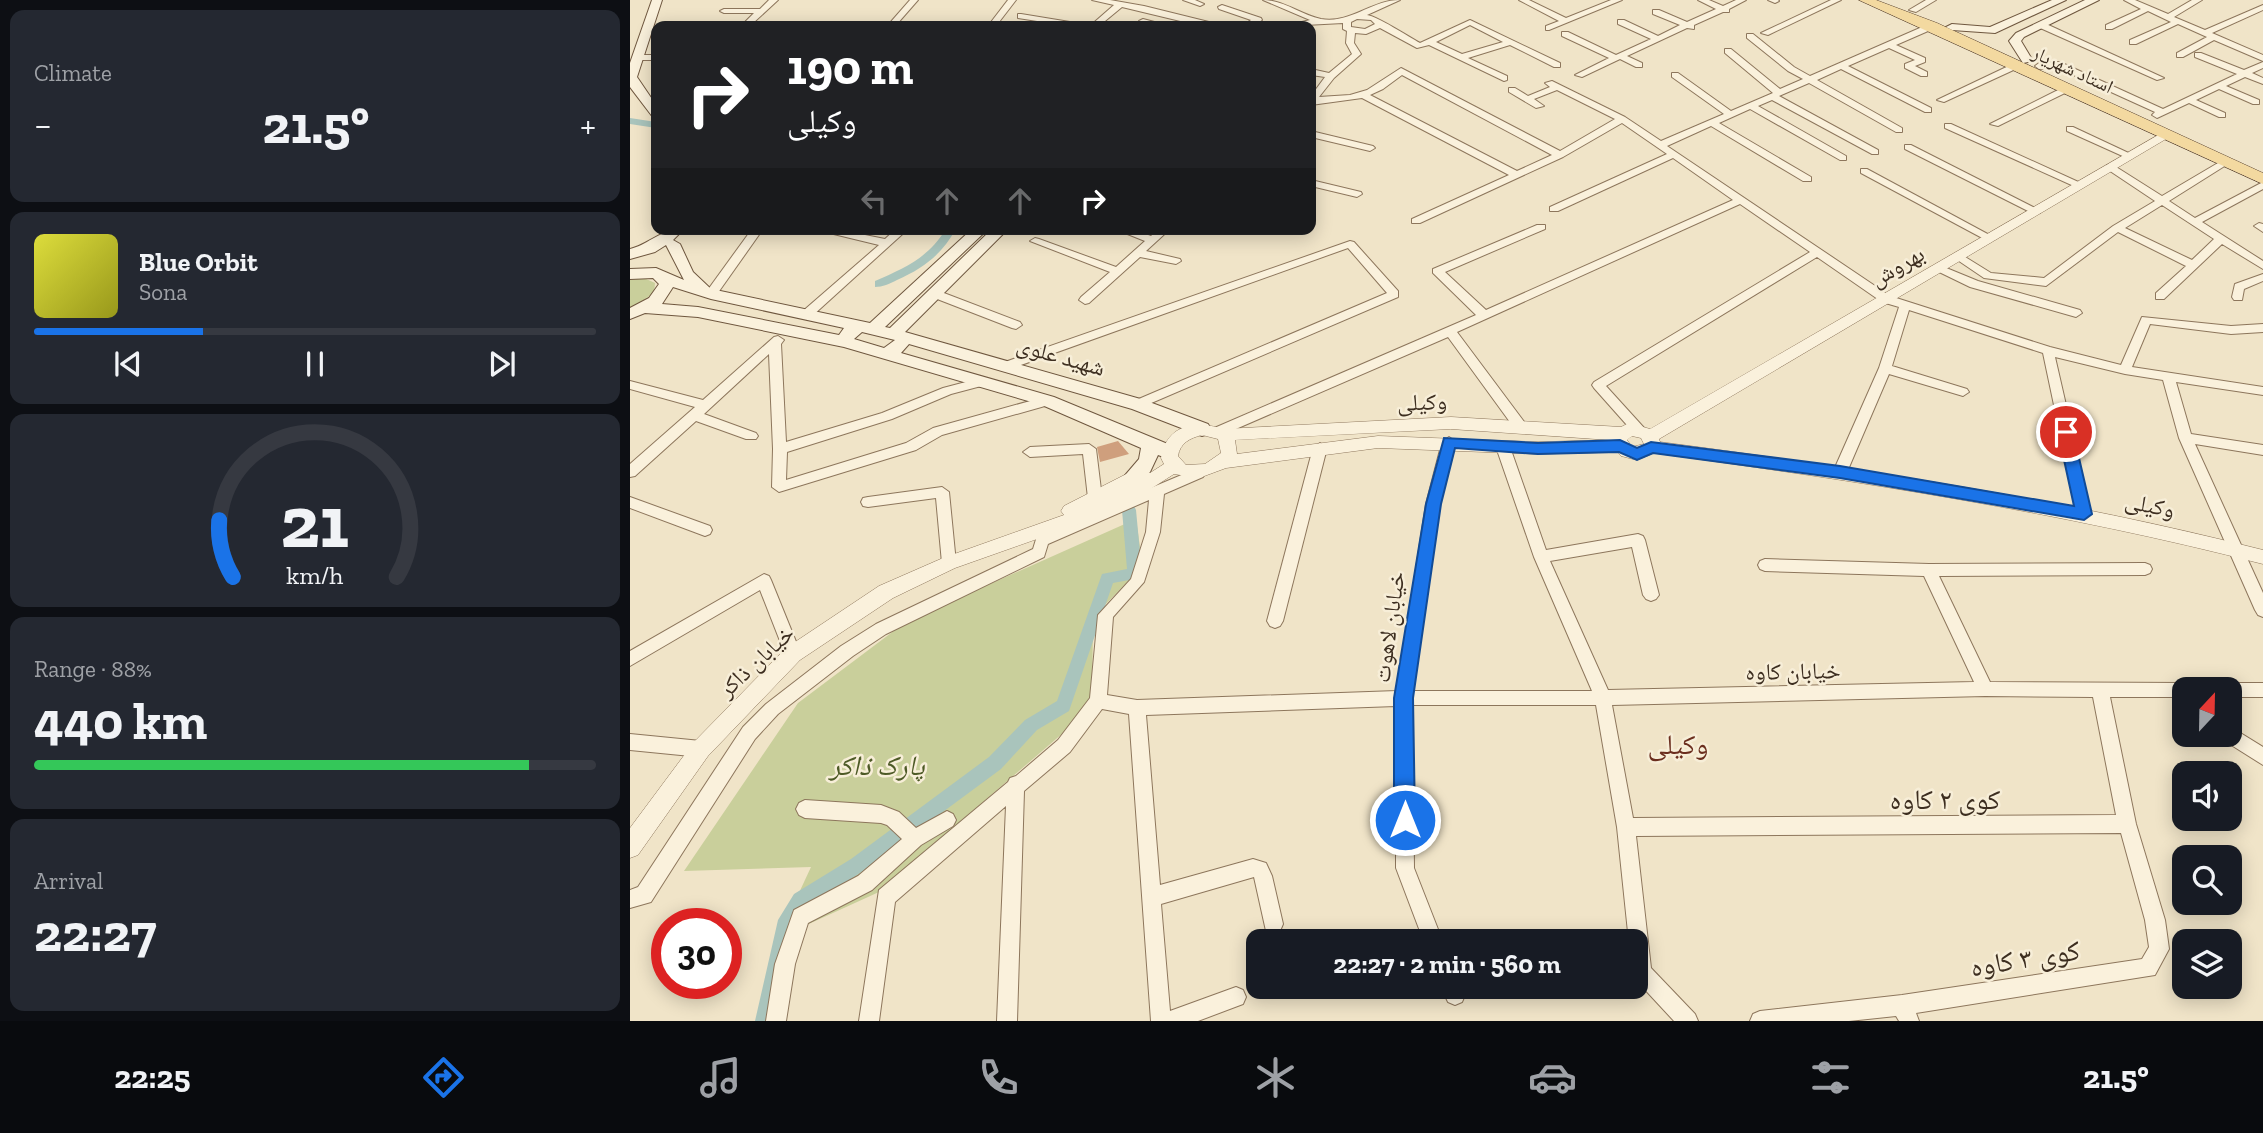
<!DOCTYPE html>
<meta charset="utf-8">
<style>
:root{--surface:#171b24;--page:#242831;--text:#f1f3f6;--muted:#9ea1a6;--line:#363941;--accent:#1a73e8}
body{margin:0;font-family:"Zilla Slab","Noto Naskh Arabic",serif;background:var(--page);color:var(--text);height:100vh;display:flex;flex-direction:column;font-size:26px;white-space:nowrap}
*{box-sizing:border-box;margin:0}
p{font-size:23px;color:var(--muted)}
.icon{flex:none;width:38px;height:38px;fill:none;stroke:currentColor;stroke-width:2;stroke-linecap:round;stroke-linejoin:round}
.map{position:relative;flex:1;overflow:hidden}
.sheet{display:flex;flex-direction:column;gap:10px;padding:10px;background:#0d0f14;width:630px}
.sheet>*{flex:none}
.hud{position:absolute;left:21px;top:21px;width:665px;height:214px;border-radius:14px;box-shadow:0 4px 18px #0003;background:#202124;color:#fff;overflow:hidden}
.needle{width:46px;rotate:22deg}
.buttons{position:absolute;left:1542px;top:677px;display:grid;gap:14px}
.buttons a{display:grid;place-items:center;width:70px;height:70px;border-radius:14px;background:var(--surface);box-shadow:0 4px 18px #0003;font-size:35px}
.speed{position:absolute;left:21px;top:908px;display:flex;gap:14px;font-size:35px;font-weight:700;text-align:center}
.speed>*{display:grid;place-content:center;width:91px;height:91px;border-radius:50%;background:var(--surface);box-shadow:0 4px 18px #0003;line-height:1}
.speed .limit{border:10px solid #d22;background:#fff;color:#111}
.pin{position:absolute;display:grid;place-items:center;width:60px;height:60px;color:#fff;margin:-30px;border:4px solid #fff;border-radius:50%;box-shadow:0 2px 7px #0007}
.me{position:absolute;width:77px;margin:-38px;rotate:0deg;stroke-linejoin:round;filter:drop-shadow(0 0 5px #0008)}
.turn{display:flex;align-items:center;gap:24px;height:147px;padding:0 21px;font-size:32px}
.turn .icon{width:91px;height:91px;stroke-width:2.5}
.turn b{display:block;font-size:49px;line-height:60px}
.lanes{display:flex;align-items:center;height:66px;padding:0 21px;background:#0003;justify-content:center;gap:35px;direction:ltr}
.lanes .off{opacity:.35}
.big{font-size:52px;font-weight:700;line-height:1.1}
.sheet .widget{flex:1;display:flex;flex-direction:column;justify-content:center;gap:10px;min-width:0;padding:0 24px;border-radius:14px;background:var(--page)}
.sheet .dial{align-items:center;gap:0}
.dial svg{height:182px;overflow:visible;fill:none;stroke:var(--line);stroke-width:7;stroke-linecap:round;text-anchor:middle}
.dial text{fill:var(--text);stroke:none}
.song{display:flex;align-items:center;gap:21px}
.cover{width:84px;height:84px;border-radius:10px;background:linear-gradient(135deg,hsl(60 70% 55%),hsl(60 70% 35%))}
.played{height:7px;border-radius:4px;background:linear-gradient(90deg,var(--accent) 30%,var(--line) 30%)}
.keys{display:flex;justify-content:space-around;direction:ltr}
.heat{display:flex;justify-content:space-between;align-items:center;font-size:38px;direction:ltr}
.charge{height:10px;border-radius:5px;background:linear-gradient(90deg,#34c759 88%,var(--line) 0)}
.trip{position:absolute;left:616px;top:929px;width:402px;height:70px;border-radius:14px;background:var(--surface);box-shadow:0 4px 18px #0003;font-weight:700;line-height:70px;text-align:center}
.tab-bar{display:flex;height:112px;justify-content:space-around;align-items:center;background:#090b0e;color:var(--muted)}
.tab-bar .icon{width:49px;height:49px}
.tab-bar .active{color:var(--accent)}
.tab-bar b{font-size:32px;color:var(--text)}
main{display:flex;flex:1;min-height:0}
.map>svg:first-child{display:block}
</style>
<main>
<section class="sheet">
<div class="widget"><p>Climate</p>
<div class="heat"><a>−</a><b class="big">21.5°</b><a>+</a></div>
</div>
<div class="widget">
<div class="song"><i class="cover"></i><div><b>Blue Orbit</b><p>Sona</p></div></div>
<div class="played"></div>
<div class="keys"><svg class="icon" aria-label="previous" viewBox="0 0 24 24"><path d="M18 5L8 12l10 7zM5 5v14"/></svg><svg class="icon" aria-label="pause" viewBox="0 0 24 24"><path d="M8 5v14M16 5v14"/></svg><svg class="icon" aria-label="next" viewBox="0 0 24 24"><path d="M6 5l10 7-10 7zM19 5v14"/></svg></div>
</div>
<div class="widget dial"><svg viewBox="0 0 100 80">
<path d="M14 69A42 42 0 1 1 86 69"/>
<path d="M14 69A42 42 0 0 1 8 44" stroke="#1a73e8"/>
<text x="50" y="56" font-size="32" font-weight="700">21</text>
<text x="50" y="72" font-size="11">km/h</text>
</svg></div>
<div class="widget"><p>Range · 88%</p><b class="big">440 km</b><div class="charge"></div></div>
<div class="widget"><p>Arrival</p><b class="big">22:27</b></div>
</section>
<div class="map">
<svg width="1633" height="1021" viewBox="0 0 1633 1021">
<rect width="100%" height="100%" fill="#f0e4c8"/>
<g fill="#c9cf9b">
<path d="M14,278L25,283L24,293L0,309V280Z"/>
<path d="M506,519L510,547L501,578L471,609L463,625L462,696L448,720L249,892L148,938L181,867L54,871L168,703L277,621Z"/>
</g>
<g fill="none" stroke-linecap="round" stroke-linejoin="round">
<g fill="#a9c4bc" fill-rule="evenodd">
<path d="M0,118L26,122V128L0,124Z"/>
<path d="M316,229H326C311,255 294,268 267,280C259,284 253,287 245,287V281C275,268 298,258 316,229Z"/>
<path d="M499,504L504,506L506,510L512,574L510,578L483,583L439,711L407,730L371,769L233,871L178,908L167,924L145,1021H125L148,920L164,894L221,859L359,757L395,720L427,701L472,574L497,569L492,510L494,506Z"/>
</g>
</g>
<path fill="#cf9f7d" d="M488,441L499,454L470,462L467,447Z"/>
<g fill="none" stroke-linecap="round" stroke-linejoin="round">
<g stroke="#8d765c" stroke-width="2">
<g id="minor">
<path d="M139,0H148L122,24H259L280,0H288L267,24H316L320,26H65L69,24H113L124,13H94L90,11L94,9H130Z"/>
<path d="M378,0H386L366,26H358Z"/>
<path d="M462,0H480L514,6L595,26L572,24L567,25L492,7L469,26H460L484,5Z"/>
<path d="M553,0H565L574,4L570,6Z"/>
<path d="M633,0C654,0 671,15 691,19C721,24 741,0 770,0L737,15C747,16 779,37 790,43L840,20L930,63V67H924L880,45L838,58L877,76V80L874,81L799,45L787,48L750,28L736,34L725,33L724,43L731,54L704,78L689,97L720,95L737,90L771,68L930,151L985,119L927,90L904,99L914,106L906,108L879,92V88H885L898,96L920,87L915,83L922,81L995,117L1031,141L1094,114L1042,77V73H1048L1101,111L1143,93L1095,53V49H1101L1150,89L1173,79L1158,71L1117,38V34H1123L1164,67L1180,76L1299,24H1305V28L1266,45L1295,58V62L1285,66L1297,72V76H1291L1275,68V64L1285,60L1259,48L1218,66L1301,108V112H1295L1211,69L1187,80L1272,128V132H1266L1179,83L1149,96L1248,150V154H1242L1142,100L1128,106L1216,156V160H1210L1120,109L1089,123L1181,177V181H1173L1081,126L1037,146L1260,296L1420,347L1491,365L1512,317L1601,326L1633,324V332L1601,334L1520,324L1502,367L1633,387V395L1546,382L1561,434L1633,445V455L1565,444L1633,593V617L1628,615L1625,610L1549,438L1533,380L1495,374L1425,357L1461,514L1459,518H1449L1447,514L1413,353L1279,310L1262,366L1337,389L1339,392L1333,396L1259,374L1217,472L1210,477L1205,476L1203,472L1249,368L1269,307L1252,302L1187,257L976,386L1016,430L1014,433H1004L964,388L962,385L964,382L1180,252L1110,204L827,332L895,423L896,426L895,429H885L818,337L592,435H582L580,432L582,429L846,315L803,273V269L907,225H915V229L815,272L856,310L1103,200L1043,158L928,211H920V207L1037,154L992,123L933,157L790,223H782V219L879,175L732,98L681,105V96L695,77L681,75V69L699,73L722,54L716,43L717,31L713,29V23L656,26L680,20ZM727,19L741,20L745,24L735,29L721,27V22ZM840,25L873,42L832,54L806,42ZM772,75L922,155L887,171L740,95L753,89Z"/>
<path d="M889,0H899L936,18L981,0H992L919,30H916V26L929,21Z"/>
<path d="M1068,0H1079L1093,6L1106,0H1116L1099,9V12H1093L1064,25V29L1057,28L997,56L1012,63V67H1006L990,59L952,77L945,75L979,58L932,36V32H938L986,55L1021,39L988,24V20H994L1028,36L1050,25L1023,14V10H1029L1057,22L1086,9Z"/>
<path d="M1138,0H1148L1149,1L1145,3Z"/>
<path d="M1201,0H1211L1138,35L1131,33Z"/>
<path d="M1296,0H1306L1286,12L1279,10Z"/>
<path d="M1494,0H1505L1538,14L1562,0H1572L1544,17L1575,30L1633,5V10L1582,33L1633,55V61L1584,40L1553,57H1547V53L1577,37L1548,24L1506,44H1500V40L1541,22L1518,11L1482,29H1476V25L1511,9Z"/>
<path d="M592,5L631,18L632,20L623,26H613L621,20L589,9L588,7Z"/>
<path d="M391,14L452,24L456,26H439L388,18V14Z"/>
<path d="M513,19L532,24L533,26C525,27 516,26 509,21Z"/>
<path d="M1408,23H1414L1534,78L1527,80L1408,27Z"/>
<path d="M1565,53H1571L1614,70L1633,62V68L1622,73L1633,78V84L1615,77L1596,86L1629,100V104H1623L1589,89L1566,100L1595,113V117H1589L1559,103L1527,118L1522,115L1525,112L1426,67L1409,69L1405,66L1409,63L1430,62L1533,109L1607,74L1565,57Z"/>
<path d="M6,55H26V60H3L2,58Z"/>
<path d="M1387,62L1391,65L1390,67L1314,102L1307,100Z"/>
<path d="M1438,85L1442,88L1441,90L1368,126L1360,124Z"/>
<path d="M1315,124H1321L1455,185L1446,187L1315,128Z"/>
<path d="M1437,127H1443L1505,156L1497,158L1437,131Z"/>
<path d="M681,131L743,146L745,148L740,151L681,137Z"/>
<path d="M1275,145H1281L1411,211L1410,213H1402L1275,149Z"/>
<path d="M1593,160L1601,162L1539,201L1565,218L1633,182V189L1572,222L1633,261V269L1592,244L1534,299H1526V293L1556,266L1488,232L1416,286L1354,278L1323,257L1328,254L1332,255L1361,273L1414,278L1483,226L1525,201L1477,169V165H1483L1532,196ZM1532,205L1584,239L1562,260L1495,228Z"/>
<path d="M1231,169H1237L1365,238L1364,240H1356L1231,173Z"/>
<path d="M681,180L731,192L732,194L727,197L681,186Z"/>
<path d="M1629,223L1633,224V232L1624,226Z"/>
<path d="M122,229H133L85,297H77V291Z"/>
<path d="M183,229H205L255,239L266,229H278L181,317L177,318L171,314L173,311L249,245Z"/>
<path d="M485,229H501L521,236L528,229H540L516,251L550,259L551,261L546,264L510,257L459,303L455,304L449,300L451,297L480,272L400,241L405,238L409,239L486,267L515,241Z"/>
<path d="M720,241L724,242L768,291V297L512,407H504L502,404L504,401L757,293L718,248L380,369H372L370,366L372,363Z"/>
<path d="M1309,265L1348,281L1450,310L1452,313L1446,317L1340,287L1305,270L1303,268Z"/>
<path d="M1633,274V281L1614,289L1612,300H1604L1602,297L1605,284Z"/>
<path d="M306,290L390,322L392,325L386,329L382,328L302,297L300,294Z"/>
<path d="M148,336L154,340L151,344L156,442L252,413L313,388L351,378L357,382L355,385L321,394L262,419L157,452L156,480L276,443L303,428L418,396L424,401L422,404L312,435L286,450L149,492L142,487L143,449L139,354L74,414L126,433L128,436L126,439H116L66,421L5,476L0,477V464L65,407L0,389V381L73,400L144,337Z"/>
<path d="M819,437L826,442L810,504L783,691H962L904,557L866,447L873,442L880,447L916,550L1008,534L1013,536L1015,540L1029,595L1026,599L1021,601L1016,599L1013,595L1002,547L920,561L978,690L1344,682L1294,576L1135,571L1130,569L1128,565L1130,561L1135,559L1299,564L1515,563L1520,565L1522,569L1520,573L1515,575L1309,576L1360,682L1554,683L1560,685L1562,690H1554V697H1480L1506,824L1535,920L1539,949L1525,975L1286,1013L1289,1021H1269L1266,1016L1219,1021H1120L1123,1014L1130,1011L1272,995L1512,959L1519,947L1515,920L1491,833L1006,836L1021,968L1065,1014L1068,1021H1044L1006,980V942H999L987,827L966,705H782L784,868L813,942H794L766,868V706L516,715L530,885L623,859L636,863L642,876L653,924L650,931L643,934L636,931L624,877L531,904L540,1011L606,987L613,990L616,997L613,1004L568,1021H521L499,714L472,709L440,752L394,791L387,1021H367L376,806L265,902L249,1021H229L249,890L378,782L380,778L386,776L428,740L460,698L468,615L501,579L516,532L519,500L418,544L414,557L256,634L223,656L148,714L125,739L21,902L0,908V890L8,887L113,727L136,704L211,646L246,624L403,549L407,536L568,468L575,473L573,477L534,494L530,532L514,582L483,617L477,695L507,700L767,691L796,504L812,442ZM1355,696L1463,697L1486,815L1003,818L982,705Z"/>
<path d="M690,443L697,448L653,621L650,626L645,628L640,626L637,621L683,448Z"/>
<path d="M459,444L466,449L472,498L470,502H460L458,498L453,454L400,457L393,452L400,447Z"/>
<path d="M312,487L319,492L326,563L324,567L319,569L314,567L312,563L306,498L238,507L233,506L231,502L233,498L238,497Z"/>
<path d="M0,497L80,526L82,530L80,534L75,536L0,508Z"/>
<path d="M134,574L139,576L141,580L171,654L169,659L163,661L157,659L130,590L0,666V651Z"/>
<path d="M1600,683H1633V697H1600V690H1592L1594,685Z"/>
<path d="M1604,729L1633,747V765L1598,743L1596,737L1600,735V731Z"/>
<path d="M0,734L71,741L77,743L79,749L77,755L71,757L0,750Z"/>
<path d="M175,800L251,805L269,812L286,828L317,811L323,814L326,820L323,826L291,845L242,890L178,923L165,964L156,1021H136L145,964L164,910L228,876L272,839L257,825L251,823L175,818L169,815L166,809L169,803Z"/>
<path d="M811,987H832L835,995L832,1002L825,1005L818,1002Z"/>
</g>
</g>
<g stroke="#8d765c" stroke-width="1">
<path id="tertiary" d="M1537,130L1543,134L1541,136L1029,439L1030,442C1233,469 1434,499 1633,550V564C1432,512 1229,481 1024,453L1007,460L991,456L988,452L908,454L748,448L596,468L569,478L544,474L486,511L325,568L263,598L170,660L78,756L8,855L0,858V828L64,742L156,648L249,586L313,558L434,515L431,511L434,506L506,469L512,468L520,473L534,464L531,458C537,423 566,421 594,429L821,417L991,427L999,423L1020,429ZM821,429L980,440L908,442L748,436L607,454L605,440ZM572,435L588,439L591,453L575,464L556,465L548,456C550,443 560,438 572,435ZM1002,436L1011,438L1014,444L1002,447L997,440Z"/>
</g>
<g stroke="#6f573f" stroke-width="2">
<g id="secondary">
<path d="M22,0H32L7,77L26,105V117L22,116L0,87V63Z"/>
<path d="M1422,0H1436L1365,33L1322,30L1316,27L1322,24L1360,27Z"/>
<path d="M1455,0H1469L1394,37L1391,41L1403,61L1393,63L1379,41L1386,33Z"/>
<path d="M342,229H358L255,327L260,328L362,229H378L275,332L514,400L578,424L581,429L578,434L572,436L502,409L279,344L271,353L424,397L545,447L548,452L545,457L539,459L528,455L520,472L500,487L491,480L509,459L511,448L412,405L214,347L68,317L15,313L0,319V308L19,298L29,284L23,278L0,279V269L26,268L54,280L36,245L25,252L0,259V249C16,246 32,229 47,231L49,234L43,240L50,244L63,272L81,289L240,323ZM43,287L81,299L214,328L209,335L68,307L32,304ZM232,332L265,340L254,348L224,339Z"/>
</g>
</g>
<g stroke="#5b4430" stroke-width="1">
<path id="primary" d="M1229,0H1246L1307,23L1633,173V184Z"/>
</g>
<use href="#minor" fill="#faf1dc" fill-rule="evenodd"/>
<use href="#tertiary" fill="#faf1dc" fill-rule="evenodd"/>
<use href="#secondary" fill="#faf1dc" fill-rule="evenodd"/>
<use href="#primary" fill="#f3d9a0" fill-rule="evenodd"/>
</g>
<path fill="#1a73e8" stroke="#114b97" stroke-width="2" d="M1436,427L1443,432L1462,514L1454,520L1210,478L1023,453L1007,460L989,452L908,454L825,448L811,504L783,698L785,820L782,827L775,830L767,827L764,820V698L796,504L814,438L908,443L990,440L1007,448L1021,442L1210,466L1444,506L1428,432Z"/>
<g text-anchor="middle" stroke-width="5" stroke-linejoin="round" paint-order="stroke">
<g font-size="19" fill="#3d2e20" stroke="#f7eed8">
<text transform="translate(1443 69) rotate(25)" y="7">استاد شهریار</text>
</g>
<g font-size="23" fill="#3d2e20" stroke="#f7eed8">
<text transform="translate(1267 266) rotate(-30)" y="8">بهروش</text>
<text transform="translate(431 356) rotate(16)" y="8">شهید علوی</text>
<text transform="translate(792 402) rotate(-2)" y="8">وکیلی</text>
<text transform="translate(1520 505) rotate(12)" y="8">وکیلی</text>
<text transform="translate(759 627) rotate(-82)" y="8">خیابان لاهوت</text>
<text transform="translate(126 661) rotate(-43)" y="8">خیابان ذاکر</text>
<text transform="translate(1163 671) rotate(-1)" y="8">خیابان کاوه</text>
</g>
<g font-size="28" fill="#6b2e1e" stroke="#f7eed8">
<text x="1048" y="754">وکیلی</text>
</g>
<g font-size="28" font-style="italic" fill="#4d5a26" stroke="#f7eed8">
<text x="247" y="775">پارک ذاکر</text>
</g>
<g font-size="28" fill="#3d2e20" stroke="#f7eed8">
<text x="1315" y="809">کوی ۲ کاوه</text>
<text transform="translate(1395 958) rotate(-9)" y="10">کوی ۳ کاوه</text>
</g>
</g>
</svg>
<div class="buttons">
<a><svg class="needle" viewBox="-14 -14 28 28"><path d="M0-13l5 13h-10z" fill="#e53935"/><path d="M0 13l5-13h-10z" fill="#9ea1a6"/></svg></a>
<a><svg class="icon" aria-label="sound" viewBox="0 0 24 24"><path d="M4 9h4l5-4v14l-5-4H4zM17 9q2 3 0 6"/></svg></a>
<a><svg class="icon" aria-label="search" viewBox="0 0 24 24"><circle cx="10" cy="10" r="6"/><path d="M15 15l6 6"/></svg></a>
<a><svg class="icon" aria-label="layers" viewBox="0 0 24 24"><path d="M12 4l9 5-9 5-9-5zM3 14l9 5 9-5"/></svg></a>
</div>
<div class="speed"><div class="limit">30</div></div>
<div class="pin" style="left:1436px;top:432px;background:#d93025"><svg class="icon" aria-label="arrive" viewBox="0 0 24 24"><path d="M6 21V4h12l-3 4 3 4H6"/></svg></div>
<svg class="me" style="left:775px;top:820px" viewBox="-20 -20 40 40"><circle r="17" fill="#1a73e8" stroke="#fff" stroke-width="3"/><path d="M0-11L8 9 0 5-8 9z" fill="#fff"/></svg>
<div class="trip">22:27 · 2 min · 560 m</div>
<div class="hud">
<div class="turn"><svg class="icon" aria-label="right" viewBox="0 0 24 24"><path d="M7 20v-9h11M14 6l5 5-5 5"/></svg><div><b>190 m</b>وکیلی</div></div>
<div class="lanes"><svg class="icon off" aria-label="left" viewBox="0 0 24 24"><path d="M17 20v-9H6M10 6l-5 5 5 5"/></svg><svg class="icon off" aria-label="ahead" viewBox="0 0 24 24"><path d="M12 20V5M6 11l6-6 6 6"/></svg><svg class="icon off" aria-label="ahead" viewBox="0 0 24 24"><path d="M12 20V5M6 11l6-6 6 6"/></svg><svg class="icon" aria-label="right" viewBox="0 0 24 24"><path d="M7 20v-9h11M14 6l5 5-5 5"/></svg></div>
</div>
</div>
</main>
<nav class="tab-bar">
<b>22:25</b>
<svg class="icon active" aria-label="directions" viewBox="0 0 24 24"><path d="M12 3l9 9-9 9-9-9zM9 14v-3h6M13 9l2 2-2 2"/></svg>
<svg class="icon" aria-label="music" viewBox="0 0 24 24"><path d="M9 18V5l10-2v13"/><circle cx="6" cy="18" r="3"/><circle cx="16" cy="16" r="3"/></svg>
<svg class="icon" aria-label="phone" viewBox="0 0 24 24"><path d="M5 4h4l2 5-3 2q2 4 5 5l2-3 5 2v4C11 20 4 13 5 4z"/></svg>
<svg class="icon" aria-label="climate" viewBox="0 0 24 24"><path d="M12 3v18M4 7l16 10M4 17L20 7"/></svg>
<svg class="icon" aria-label="car" viewBox="0 0 24 24"><path d="M5 17H2v-5l4-1 3-4h7l3 4 3 1v5h-3M9 17h6M6 11h13"/><circle cx="7" cy="17" r="2"/><circle cx="17" cy="17" r="2"/></svg>
<svg class="icon" aria-label="filters" viewBox="0 0 24 24"><path d="M4 7h16M4 17h16"/><circle cx="9" cy="7" r="2"/><circle cx="15" cy="17" r="2"/></svg>
<b>21.5°</b>
</nav>
